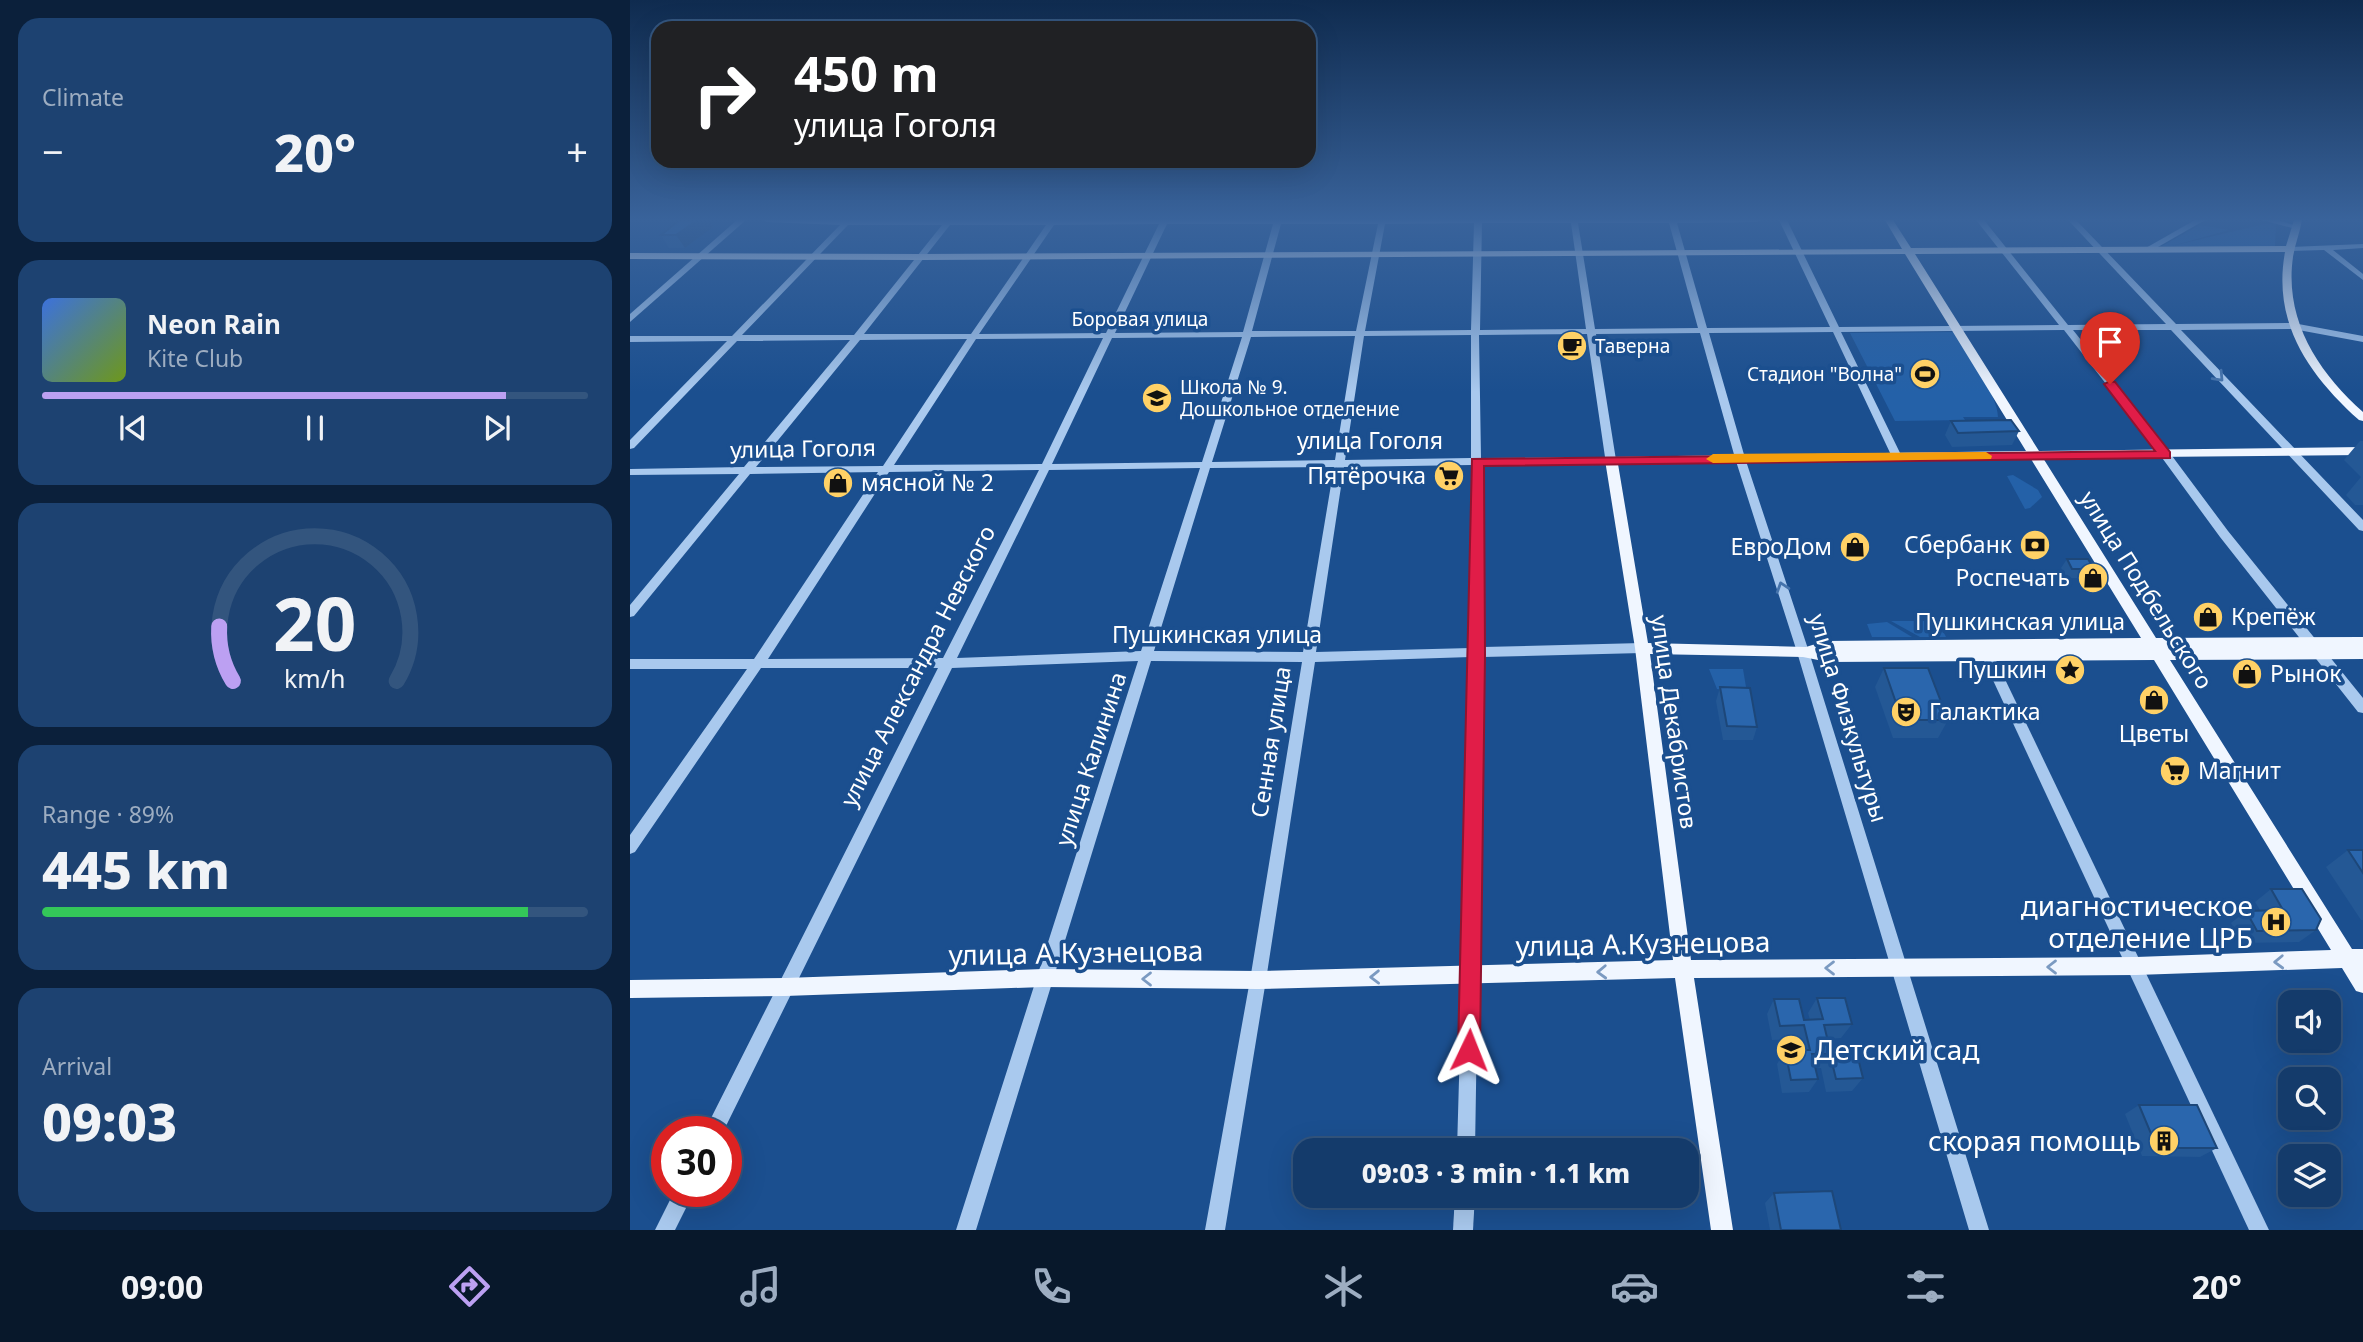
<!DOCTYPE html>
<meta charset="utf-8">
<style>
:root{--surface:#143b6b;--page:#1d4271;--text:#f1f3f6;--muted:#9dadc1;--line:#33557e;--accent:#bca0f2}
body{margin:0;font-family:"Noto Sans",sans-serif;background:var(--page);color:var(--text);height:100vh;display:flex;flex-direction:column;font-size:26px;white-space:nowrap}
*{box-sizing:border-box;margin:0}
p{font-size:23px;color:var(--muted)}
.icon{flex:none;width:38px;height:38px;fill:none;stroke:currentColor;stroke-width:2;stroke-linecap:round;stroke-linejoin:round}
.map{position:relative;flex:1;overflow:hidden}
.side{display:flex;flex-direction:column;gap:18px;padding:18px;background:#0b203b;width:630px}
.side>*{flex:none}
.banner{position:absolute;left:21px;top:21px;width:665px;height:147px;border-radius:21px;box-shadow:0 7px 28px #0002,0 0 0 2px var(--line);background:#202124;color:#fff;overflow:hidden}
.fabs{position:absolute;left:1648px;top:990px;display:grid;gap:14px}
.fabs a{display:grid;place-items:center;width:63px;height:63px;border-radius:14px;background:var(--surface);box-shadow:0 7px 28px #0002,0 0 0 2px var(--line);font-size:35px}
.speed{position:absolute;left:21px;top:1116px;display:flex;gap:14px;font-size:35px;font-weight:700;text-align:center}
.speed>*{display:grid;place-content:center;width:91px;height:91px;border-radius:50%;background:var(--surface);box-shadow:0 7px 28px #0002,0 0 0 2px var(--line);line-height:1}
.speed .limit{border:10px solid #d22;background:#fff;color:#111}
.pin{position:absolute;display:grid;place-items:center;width:60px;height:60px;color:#fff;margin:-72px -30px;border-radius:50% 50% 50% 0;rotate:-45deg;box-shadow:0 0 7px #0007}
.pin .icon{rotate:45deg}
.me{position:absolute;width:77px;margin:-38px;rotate:2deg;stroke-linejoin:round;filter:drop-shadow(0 0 5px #0008)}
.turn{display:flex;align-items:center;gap:24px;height:147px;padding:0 28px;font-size:32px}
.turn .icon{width:91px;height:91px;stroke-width:2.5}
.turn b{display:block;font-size:49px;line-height:60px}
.big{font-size:52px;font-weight:800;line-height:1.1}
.side .card{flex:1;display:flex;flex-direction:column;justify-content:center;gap:10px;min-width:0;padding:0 24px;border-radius:21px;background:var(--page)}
.side .dial{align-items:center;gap:0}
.dial svg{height:182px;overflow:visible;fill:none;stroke:var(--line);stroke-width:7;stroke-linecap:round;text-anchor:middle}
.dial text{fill:var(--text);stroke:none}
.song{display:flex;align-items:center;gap:21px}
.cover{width:84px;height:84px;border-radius:10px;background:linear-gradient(135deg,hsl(220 70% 55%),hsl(80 70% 35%))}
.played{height:7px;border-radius:4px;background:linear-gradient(90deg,var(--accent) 85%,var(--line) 85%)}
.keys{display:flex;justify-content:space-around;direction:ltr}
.heat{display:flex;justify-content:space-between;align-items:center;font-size:38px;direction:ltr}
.charge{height:10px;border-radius:5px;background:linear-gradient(90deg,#34c759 89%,var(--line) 0)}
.trip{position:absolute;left:663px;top:1138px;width:406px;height:70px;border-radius:21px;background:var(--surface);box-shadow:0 7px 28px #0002,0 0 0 2px var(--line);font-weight:800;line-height:70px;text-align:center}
.tabs{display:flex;height:112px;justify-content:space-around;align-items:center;background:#08182b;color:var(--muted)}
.tabs .icon{width:49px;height:49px}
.tabs .selected{color:var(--accent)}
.tabs b{font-size:32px;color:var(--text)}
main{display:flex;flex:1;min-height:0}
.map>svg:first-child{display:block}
</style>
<main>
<section class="side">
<div class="card"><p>Climate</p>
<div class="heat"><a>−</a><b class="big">20°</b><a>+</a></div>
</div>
<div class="card">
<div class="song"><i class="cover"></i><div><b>Neon Rain</b><p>Kite Club</p></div></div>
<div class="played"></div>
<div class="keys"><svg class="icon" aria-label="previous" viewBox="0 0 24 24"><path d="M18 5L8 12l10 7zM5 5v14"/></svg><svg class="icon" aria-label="pause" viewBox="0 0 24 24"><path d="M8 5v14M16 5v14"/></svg><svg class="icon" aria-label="next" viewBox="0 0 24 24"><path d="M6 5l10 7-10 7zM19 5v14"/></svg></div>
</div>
<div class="card dial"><svg viewBox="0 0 100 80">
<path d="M14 69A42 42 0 1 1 86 69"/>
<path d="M14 69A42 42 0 0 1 8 45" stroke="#bca0f2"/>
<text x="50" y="56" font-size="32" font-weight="700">20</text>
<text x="50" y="72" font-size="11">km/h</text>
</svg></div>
<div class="card"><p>Range · 89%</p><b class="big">445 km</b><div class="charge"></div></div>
<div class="card"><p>Arrival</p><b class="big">09:03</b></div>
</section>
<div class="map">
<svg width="1733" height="1230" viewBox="0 0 1733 1230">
<rect width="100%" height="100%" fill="#1b4f8f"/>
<g fill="#2461a8">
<path d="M1634,224H1646L1645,247L1532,246L1570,225L1599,230L1542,246Z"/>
<path d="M1324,332C1336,352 1368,395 1368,417H1333L1335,420L1265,421L1220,333Z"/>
<path d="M1383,475L1408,490L1412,497L1400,508L1395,509L1377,476Z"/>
<path d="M1261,621H1308L1316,637H1290Z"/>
<path d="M1257,622L1282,637H1242L1237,624Z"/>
<path d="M1079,669H1113L1117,693L1087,689Z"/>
</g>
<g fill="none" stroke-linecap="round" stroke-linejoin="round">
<g fill="#a9c9ee" fill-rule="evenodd">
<path d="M107,220H116L0,322V314Z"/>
<path d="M133,220H1131L1127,222L1047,223L1077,328L1200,327L1149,220H1157L1209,327L1429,325L1346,220H1354L1438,325L1536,324L1438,220H1446L1546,324L1663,323L1733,336V342L1663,329L1551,330L1733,520V531L1729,530L1541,330H1443L1516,421L1598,531L1733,698V713L1728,712L1590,537L1508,425L1434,330L1211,332L1272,457L1267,460L1262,457L1203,332L1079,333L1115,458L1179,652L1359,1230H1339L1167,652L1105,458L1070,333L966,334L986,460L985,462L851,465L853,647L1012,643L1016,645L1018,648L1016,651L1012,653L853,657L845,1150H827L841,657L685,662L636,980L595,1230H575L620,980L672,662L521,661L346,1230H326L508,661L322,668L93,1132H74L308,668H131L5,852L0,854V835L117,669H0V659H124L248,472L120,474L4,616L0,617V605L109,474L0,475V469L114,467L220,340L107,341L4,448L0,449V440L97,341L0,342V336H102L210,225L137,222ZM844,223L841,330L735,331L755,224ZM852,223H941L956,329L850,330ZM948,223H1039L1068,328L965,329ZM529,224L476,333L349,334L424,225ZM537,224H643L613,332L485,333ZM651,224H748L726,331H622ZM218,225H312L224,335H112ZM320,225H416L341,334H234ZM957,334L975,457L851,458L849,335ZM841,335V458L715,460L734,336ZM725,336L705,460L582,462L621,337ZM612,337L572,462L422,464L482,338ZM473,338L412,464L264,465L346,339ZM337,339L253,466L126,467L230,340ZM841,465V648L686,652L714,467ZM704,467L673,652L524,651L580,468ZM570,468L511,651L327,658L419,470ZM409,470L313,658L138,659L259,472Z"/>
<path d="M1565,220H1575L1521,251L1514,249Z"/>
<path d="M1632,220H1647L1670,227L1666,229Z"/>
<path d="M1733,244V248L1703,250L1733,274V280L1694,250L1660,251L1656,249L1660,247Z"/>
<path d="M1354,643L1358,645L1360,648L1639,1230H1619L1348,648L1350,645Z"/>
<path d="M44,1192H64L45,1230H25Z"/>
<path d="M825,1195H845L843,1230H823Z"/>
</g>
<path fill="#f0f6ff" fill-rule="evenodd" d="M1255,220H1263L1281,248L1656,246L1664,220H1672C1670,232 1665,244 1663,257C1654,320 1688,372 1733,412V421L1729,420C1679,375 1642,323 1655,252L1285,254L1409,451L1733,447V455L1413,458L1526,638L1733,637V647L1677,648L1733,647V659L1540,660L1722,949H1733V993L1726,991L1712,968L1506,975L1064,978L1103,1230H1081L1045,978L628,989L413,987L155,996L0,998V980L155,978L413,969L628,971L1043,960L1005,648L975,460L977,457L1396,451L1275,254L291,260L0,259V253L291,254L1272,249ZM1401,459L1511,638L1195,641L1176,647L1018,643L988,464ZM1020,654L1173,657L1198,662L1524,660L1701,950L1506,957L1061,960Z"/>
</g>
<g fill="#245895">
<path d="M50,220H79L83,227L55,248H39L31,235Z"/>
<path d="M1321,421L1389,431L1382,445L1322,447L1315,435Z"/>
<path d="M1730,441H1733V505H1725L1716,495L1731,477L1714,460Z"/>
<path d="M1437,559L1464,569L1458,578H1437L1431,568Z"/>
<path d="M1254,668L1318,720L1308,738H1263L1245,687Z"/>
<path d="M1090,687L1127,727L1123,740H1093L1086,701Z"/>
<path d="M1718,850H1733V920H1731L1696,867Z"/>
<path d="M1641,889L1686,930L1669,942L1612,943L1601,923L1616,911L1630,910L1625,902Z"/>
<path d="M1187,998L1222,1024L1211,1038L1198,1039L1200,1050L1233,1078L1222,1091L1196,1092L1191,1068H1186L1188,1079L1179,1092L1152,1093L1147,1064L1155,1050H1168L1165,1039L1142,1040L1137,1014L1144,999L1174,1020H1180L1178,1013Z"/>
<path d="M1509,1105L1587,1148L1570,1157L1512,1156L1495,1114Z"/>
<path d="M1144,1193L1211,1230H1140L1135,1203Z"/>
</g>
<path fill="#1d4779" d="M67,220H79L83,227L55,248L46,235Z"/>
<g fill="#2a66ad" stroke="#1d4779" stroke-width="2">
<path d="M50,220H67L46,235H31Z"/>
<path d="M1381,420L1389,431L1328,433L1321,421Z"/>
<path d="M1437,559H1458L1464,569H1442Z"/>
<path d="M1254,668H1298L1318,720H1272Z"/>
<path d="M1090,687L1120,688L1127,727L1097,726Z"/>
<path d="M1718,850H1733V873Z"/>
<path d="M1641,889H1672L1691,919L1686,930L1627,931L1616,911L1653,910Z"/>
<path d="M1187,998H1215L1222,1024L1194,1025L1200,1050H1226L1233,1078L1206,1079L1200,1054H1182L1188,1079L1161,1080L1155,1050H1180L1174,1025L1150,1026L1144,999H1169L1174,1020L1193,1019Z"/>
<path d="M1509,1105H1567L1587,1148H1527Z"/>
<path d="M1202,1191L1211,1230H1151L1144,1193Z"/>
</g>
<defs><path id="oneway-chevron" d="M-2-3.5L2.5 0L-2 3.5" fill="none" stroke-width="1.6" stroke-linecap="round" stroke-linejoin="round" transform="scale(1.75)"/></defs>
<g stroke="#4674ac">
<use href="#oneway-chevron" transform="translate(1589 377) rotate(47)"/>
<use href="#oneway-chevron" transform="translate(1152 587) rotate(-108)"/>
</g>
<g stroke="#7b9ac1">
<use href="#oneway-chevron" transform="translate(1649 962) rotate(178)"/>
<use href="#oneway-chevron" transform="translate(1422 967) rotate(180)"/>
<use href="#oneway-chevron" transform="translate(1200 968) rotate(180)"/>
<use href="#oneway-chevron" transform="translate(972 972) rotate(178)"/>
<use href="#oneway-chevron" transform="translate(745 977) rotate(179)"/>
<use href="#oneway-chevron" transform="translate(517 979) rotate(-180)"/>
</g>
<linearGradient id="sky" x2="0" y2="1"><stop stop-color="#0f2b4f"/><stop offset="0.56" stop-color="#39639b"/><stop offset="1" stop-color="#39639b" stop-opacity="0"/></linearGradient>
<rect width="1733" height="392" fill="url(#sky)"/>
<path fill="#e11d48" stroke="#92132f" stroke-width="2" d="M1480,381L1485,382L1540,452V458L854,466L855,654L850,1050L847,1058L839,1062L831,1058L828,1050L842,459L1525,451L1474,384Z"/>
<path fill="#f59e0b" d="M1356,452L1362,456L1361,459L1083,463L1076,459L1083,454Z"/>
<defs>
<g id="cafe-disc" transform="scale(1.575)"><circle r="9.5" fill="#ffd166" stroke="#1b4f8f"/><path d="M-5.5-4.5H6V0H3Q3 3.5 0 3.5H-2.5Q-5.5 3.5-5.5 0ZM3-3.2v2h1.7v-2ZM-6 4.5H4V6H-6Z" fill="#111"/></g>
<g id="stadium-disc" transform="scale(1.575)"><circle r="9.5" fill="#ffd166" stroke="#1b4f8f"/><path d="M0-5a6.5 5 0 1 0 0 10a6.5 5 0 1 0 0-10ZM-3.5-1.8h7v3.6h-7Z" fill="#111"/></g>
<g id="university-disc" transform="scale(1.575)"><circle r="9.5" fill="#ffd166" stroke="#1b4f8f"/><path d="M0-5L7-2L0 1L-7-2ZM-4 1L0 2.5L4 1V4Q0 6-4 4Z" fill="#111"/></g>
<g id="supermarket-disc" transform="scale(1.575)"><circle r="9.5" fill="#ffd166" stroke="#1b4f8f"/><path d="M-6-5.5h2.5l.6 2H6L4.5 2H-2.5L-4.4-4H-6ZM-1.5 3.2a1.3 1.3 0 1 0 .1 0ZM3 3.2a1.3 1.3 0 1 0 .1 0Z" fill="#111"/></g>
<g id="shop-disc" transform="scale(1.575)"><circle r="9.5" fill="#ffd166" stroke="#1b4f8f"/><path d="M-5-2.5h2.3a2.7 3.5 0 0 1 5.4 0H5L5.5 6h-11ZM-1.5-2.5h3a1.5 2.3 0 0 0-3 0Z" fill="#111"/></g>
<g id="bank-disc" transform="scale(1.575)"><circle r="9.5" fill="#ffd166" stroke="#1b4f8f"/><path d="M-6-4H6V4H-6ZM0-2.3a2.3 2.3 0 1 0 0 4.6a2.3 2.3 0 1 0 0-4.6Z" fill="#111"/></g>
<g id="sight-disc" transform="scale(1.575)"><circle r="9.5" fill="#ffd166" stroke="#1b4f8f"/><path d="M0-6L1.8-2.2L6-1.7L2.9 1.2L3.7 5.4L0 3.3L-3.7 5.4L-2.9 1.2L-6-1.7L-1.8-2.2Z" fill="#111"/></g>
<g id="theatre-disc" transform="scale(1.575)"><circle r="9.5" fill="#ffd166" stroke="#1b4f8f"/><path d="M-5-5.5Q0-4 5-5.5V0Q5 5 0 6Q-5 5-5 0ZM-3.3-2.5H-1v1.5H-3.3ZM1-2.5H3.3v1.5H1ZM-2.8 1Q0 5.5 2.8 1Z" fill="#111"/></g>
<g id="hospital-disc" transform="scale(1.575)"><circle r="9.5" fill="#ffd166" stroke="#1b4f8f"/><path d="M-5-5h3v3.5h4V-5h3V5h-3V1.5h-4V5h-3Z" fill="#111"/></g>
<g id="school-disc" transform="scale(1.575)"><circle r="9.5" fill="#ffd166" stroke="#1b4f8f"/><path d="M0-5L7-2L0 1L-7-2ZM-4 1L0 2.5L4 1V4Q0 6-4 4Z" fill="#111"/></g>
<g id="building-disc" transform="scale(1.575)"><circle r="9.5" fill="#ffd166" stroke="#1b4f8f"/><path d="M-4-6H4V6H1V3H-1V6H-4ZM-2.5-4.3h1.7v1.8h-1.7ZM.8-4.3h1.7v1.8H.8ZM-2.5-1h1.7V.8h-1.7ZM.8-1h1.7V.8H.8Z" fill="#111"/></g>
</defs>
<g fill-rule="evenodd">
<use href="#cafe-disc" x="942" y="346"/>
<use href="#stadium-disc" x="1295" y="374"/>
<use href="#university-disc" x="527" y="398"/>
<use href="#supermarket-disc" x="819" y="476"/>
<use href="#shop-disc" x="208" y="483"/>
<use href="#bank-disc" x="1405" y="545"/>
<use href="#shop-disc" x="1225" y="547"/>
<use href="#shop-disc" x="1463" y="578"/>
<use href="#shop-disc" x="1578" y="617"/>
<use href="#sight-disc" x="1440" y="670"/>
<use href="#shop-disc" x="1617" y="674"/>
<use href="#shop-disc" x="1524" y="700"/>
<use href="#theatre-disc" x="1276" y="712"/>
<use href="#supermarket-disc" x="1545" y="771"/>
<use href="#hospital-disc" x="1646" y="922"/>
<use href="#school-disc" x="1161" y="1050"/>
<use href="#building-disc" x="1534" y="1141"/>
</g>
<g text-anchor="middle" stroke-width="7" stroke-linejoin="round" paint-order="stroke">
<g font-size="19" fill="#fff" stroke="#1b4f8f">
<text x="510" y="326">Боровая улица</text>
</g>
<g font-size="19" fill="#fff" stroke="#1b4f8f" text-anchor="start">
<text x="965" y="353">Таверна</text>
<text x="1272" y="381" text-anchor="end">Стадион "Волна"</text>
<text x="550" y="394">Школа № 9.<tspan x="550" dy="22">Дошкольное отделение</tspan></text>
</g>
<g font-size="23" fill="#fff" stroke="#1b4f8f">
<text x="740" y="449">улица Гоголя</text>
<text transform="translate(173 449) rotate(-1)" y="8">улица Гоголя</text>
<text transform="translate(1516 590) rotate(58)" y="8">улица Подбельского</text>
<text x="1390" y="630">Пушкинская улица</text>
<text x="587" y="643">Пушкинская улица</text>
<text transform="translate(288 666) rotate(-63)" y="8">улица Александра Невского</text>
<text transform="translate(1218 718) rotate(73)" y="8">улица Физкультуры</text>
<text transform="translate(1044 722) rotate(82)" y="8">улица Декабристов</text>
<text transform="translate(641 742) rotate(-81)" y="8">Сенная улица</text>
<text transform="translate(461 759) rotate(-72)" y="8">улица Калинина</text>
</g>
<g font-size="23" fill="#fff" stroke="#1b4f8f" text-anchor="end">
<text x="796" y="484">Пятёрочка</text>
<text x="231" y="491" text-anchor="start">мясной № 2</text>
<text x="1382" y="553">Сбербанк</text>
<text x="1202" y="555">ЕвроДом</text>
<text x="1440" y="586">Роспечать</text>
<text x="1601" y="625" text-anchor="start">Крепёж</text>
<text x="1417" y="678">Пушкин</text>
<text x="1640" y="682" text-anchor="start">Рынок</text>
<text x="1299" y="720" text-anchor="start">Галактика</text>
<text x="1524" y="742" text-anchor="middle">Цветы</text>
<text x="1568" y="779" text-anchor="start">Магнит</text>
</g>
<g font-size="28" fill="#fff" stroke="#1b4f8f" text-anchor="end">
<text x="1623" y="916">диагностическое<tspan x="1623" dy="32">отделение ЦРБ</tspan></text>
<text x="1184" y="1060" text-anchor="start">Детский сад</text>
<text x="1511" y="1151">скорая помощь</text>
</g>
<g font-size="28" fill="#fff" stroke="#1b4f8f">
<text transform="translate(1013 944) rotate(-1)" y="10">улица А.Кузнецова</text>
<text transform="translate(446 953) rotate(-1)" y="10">улица А.Кузнецова</text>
</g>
</g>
</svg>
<div class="fabs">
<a><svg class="icon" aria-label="sound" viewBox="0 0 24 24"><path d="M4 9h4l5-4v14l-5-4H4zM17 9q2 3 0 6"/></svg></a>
<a><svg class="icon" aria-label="search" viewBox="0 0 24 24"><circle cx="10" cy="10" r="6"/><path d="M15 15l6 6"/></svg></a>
<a><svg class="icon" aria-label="layers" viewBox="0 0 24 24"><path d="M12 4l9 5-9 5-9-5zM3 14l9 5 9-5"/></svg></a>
</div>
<div class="speed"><div class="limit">30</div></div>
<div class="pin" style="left:1480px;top:384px;background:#d93025"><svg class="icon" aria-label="arrive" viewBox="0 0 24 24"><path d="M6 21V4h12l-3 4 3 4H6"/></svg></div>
<svg class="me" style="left:839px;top:1050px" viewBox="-20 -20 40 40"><path d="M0-17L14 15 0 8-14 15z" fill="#e11d48" stroke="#fff" stroke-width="4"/></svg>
<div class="trip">09:03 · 3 min · 1.1 km</div>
<div class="banner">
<div class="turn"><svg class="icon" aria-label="right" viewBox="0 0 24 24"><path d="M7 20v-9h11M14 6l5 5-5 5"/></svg><div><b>450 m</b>улица Гоголя</div></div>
</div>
</div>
</main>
<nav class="tabs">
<b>09:00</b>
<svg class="icon selected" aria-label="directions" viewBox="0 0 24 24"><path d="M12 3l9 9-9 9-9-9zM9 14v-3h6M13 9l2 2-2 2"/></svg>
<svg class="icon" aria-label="music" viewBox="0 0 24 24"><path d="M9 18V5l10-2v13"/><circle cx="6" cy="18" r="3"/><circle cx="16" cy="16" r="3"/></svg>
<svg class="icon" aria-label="phone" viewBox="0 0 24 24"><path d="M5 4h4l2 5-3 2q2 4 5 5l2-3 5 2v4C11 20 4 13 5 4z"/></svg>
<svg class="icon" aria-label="climate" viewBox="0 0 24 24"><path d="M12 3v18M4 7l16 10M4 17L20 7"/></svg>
<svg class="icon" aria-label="car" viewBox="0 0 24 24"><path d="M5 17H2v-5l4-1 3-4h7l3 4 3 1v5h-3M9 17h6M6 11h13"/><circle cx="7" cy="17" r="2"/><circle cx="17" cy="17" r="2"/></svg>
<svg class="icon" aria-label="filters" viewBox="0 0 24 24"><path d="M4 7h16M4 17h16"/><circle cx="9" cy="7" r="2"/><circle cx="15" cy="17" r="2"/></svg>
<b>20°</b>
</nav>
